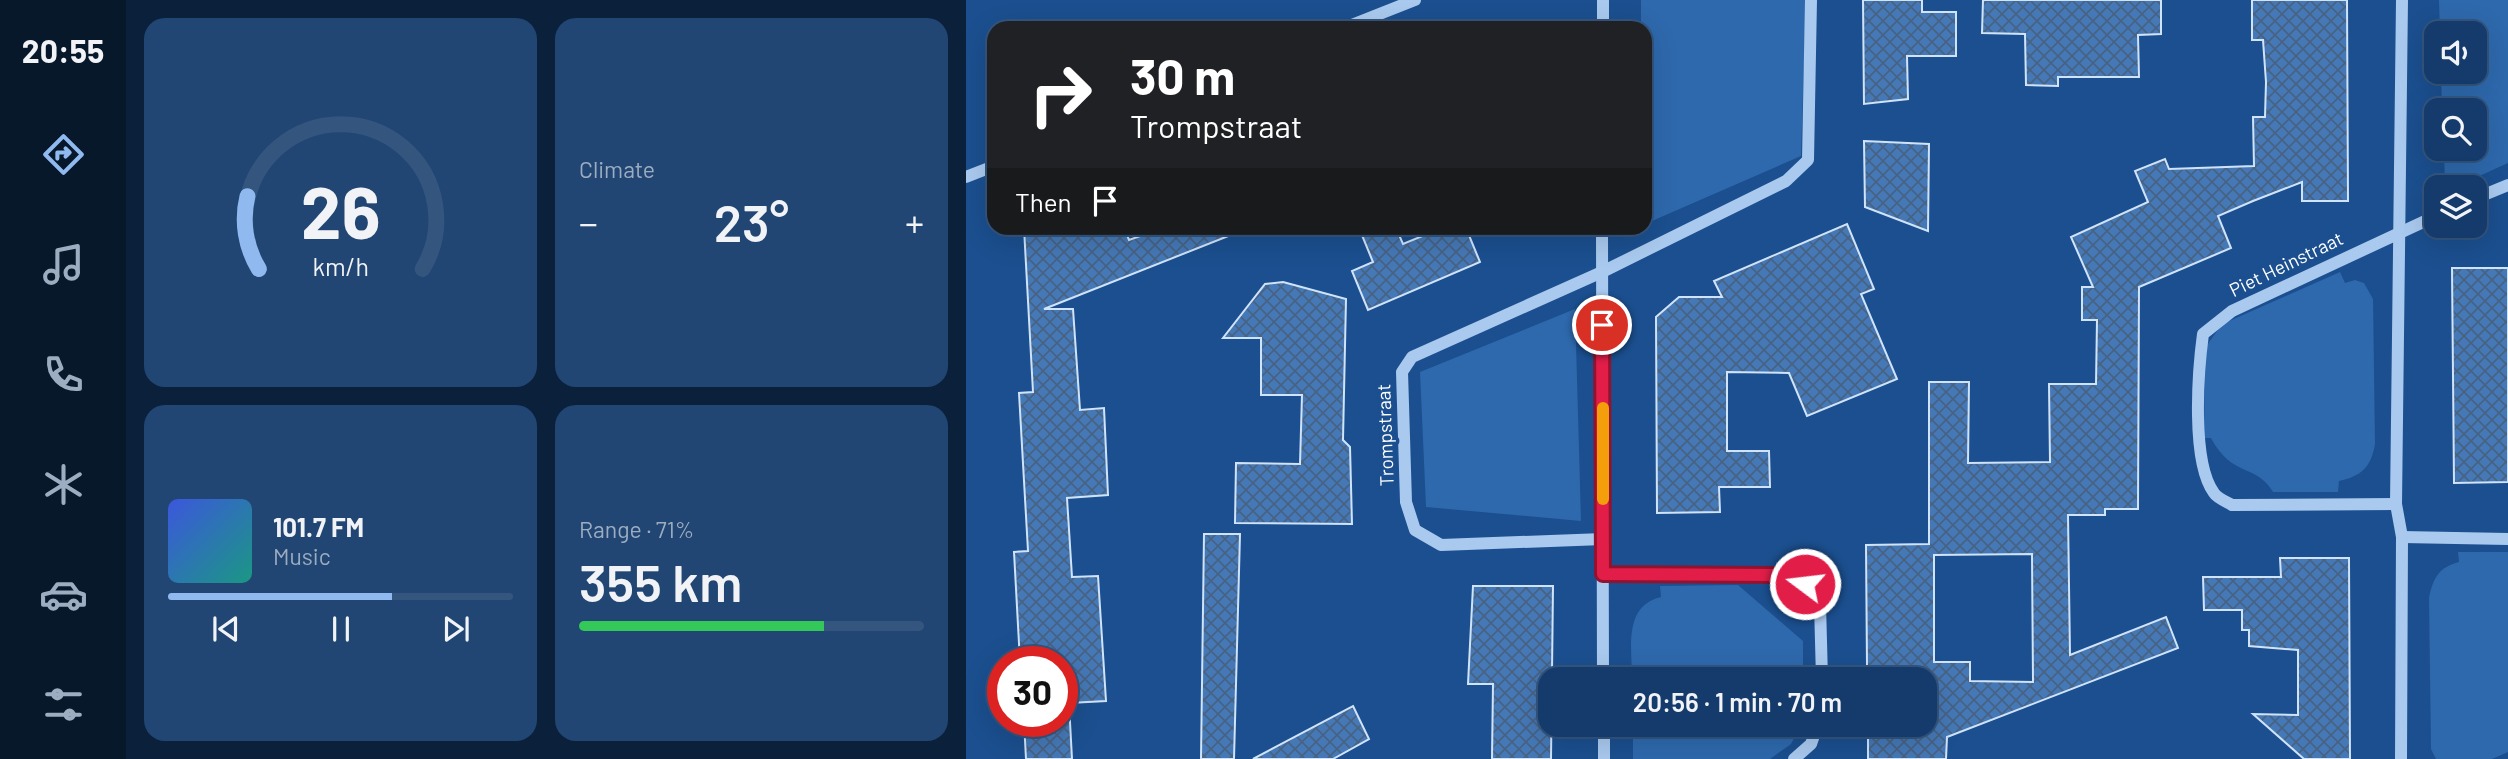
<!DOCTYPE html>
<meta charset="utf-8">
<style>
:root{--surface:#143b6b;--page:#214673;--text:#f1f3f6;--muted:#9dadc1;--line:#33557e;--accent:#90b9f0}
body{margin:0;font-family:Barlow,sans-serif;background:var(--page);color:var(--text);height:100vh;display:flex;flex-direction:column;font-size:26px;white-space:nowrap}
*{box-sizing:border-box;margin:0}
p{font-size:23px;color:var(--muted)}
.icon{flex:none;width:38px;height:38px;fill:none;stroke:currentColor;stroke-width:2;stroke-linecap:round;stroke-linejoin:round}
.map{position:relative;flex:1;overflow:hidden}
.drawer{display:flex;flex-direction:column;gap:18px;padding:18px;background:#0b203b;width:840px}
.drawer>*{flex:none}
.banner{position:absolute;left:21px;top:21px;width:665px;height:214px;border-radius:21px;box-shadow:0 7px 28px #0002,0 0 0 2px var(--line);background:#202124;color:#fff;overflow:hidden}
.controls{position:absolute;left:1458px;top:21px;display:grid;gap:14px}
.controls a{display:grid;place-items:center;width:63px;height:63px;border-radius:14px;background:var(--surface);box-shadow:0 7px 28px #0002,0 0 0 2px var(--line);font-size:35px}
.speed{position:absolute;left:21px;top:646px;display:flex;gap:14px;font-size:35px;font-weight:700;text-align:center}
.speed>*{display:grid;place-content:center;width:91px;height:91px;border-radius:50%;background:var(--surface);box-shadow:0 7px 28px #0002,0 0 0 2px var(--line);line-height:1}
.speed .limit{border:10px solid #d22;background:#fff;color:#111}
.pin{position:absolute;display:grid;place-items:center;width:60px;height:60px;color:#fff;margin:-30px;border:4px solid #fff;border-radius:50%;box-shadow:0 2px 7px #0007}
.me{position:absolute;width:77px;margin:-38px;rotate:285deg;stroke-linejoin:round;filter:drop-shadow(0 0 5px #0008)}
.turn{display:flex;align-items:center;gap:24px;height:147px;padding:0 28px;font-size:32px}
.turn .icon{width:91px;height:91px;stroke-width:2.5}
.turn b{display:block;font-size:49px;line-height:60px}
.then{display:flex;align-items:center;height:66px;padding:0 28px;background:#0003;gap:14px;font-size:26px}
.big{font-size:52px;font-weight:600;line-height:1.1}
.drawer .widget{flex:1;display:flex;flex-direction:column;justify-content:center;gap:10px;min-width:0;padding:0 24px;border-radius:21px;background:var(--page)}
.drawer .dial{align-items:center;gap:0}
.dial svg{height:182px;overflow:visible;fill:none;stroke:var(--line);stroke-width:7;stroke-linecap:round;text-anchor:middle}
.dial text{fill:var(--text);stroke:none}
.song{display:flex;align-items:center;gap:21px}
.cover{width:84px;height:84px;border-radius:10px;background:linear-gradient(135deg,hsl(230 70% 55%),hsl(170 70% 35%))}
.played{height:7px;border-radius:4px;background:linear-gradient(90deg,var(--accent) 65%,var(--line) 65%)}
.keys{display:flex;justify-content:space-around;direction:ltr}
.heat{display:flex;justify-content:space-between;align-items:center;font-size:38px;direction:ltr}
.charge{height:10px;border-radius:5px;background:linear-gradient(90deg,#34c759 71%,var(--line) 0)}
.drawer .tiles{flex:1;display:grid;gap:18px;grid-template-columns:repeat(2,1fr)}
.trip{position:absolute;left:572px;top:667px;width:399px;height:70px;border-radius:21px;background:var(--surface);box-shadow:0 7px 28px #0002,0 0 0 2px var(--line);font-weight:600;line-height:70px;text-align:center}
main{display:flex;flex:1;min-height:0}
.tabs{display:flex;flex-direction:column;width:126px;justify-content:space-around;align-items:center;background:#08182b;color:var(--muted)}
.tabs .icon{width:49px;height:49px}
.tabs .selected{color:var(--accent)}
.tabs b{font-size:32px;color:var(--text)}
.map>svg:first-child{display:block}
</style>
<main>
<nav class="tabs">
<b>20:55</b>
<svg class="icon selected" aria-label="directions" viewBox="0 0 24 24"><path d="M12 3l9 9-9 9-9-9zM9 14v-3h6M13 9l2 2-2 2"/></svg>
<svg class="icon" aria-label="music" viewBox="0 0 24 24"><path d="M9 18V5l10-2v13"/><circle cx="6" cy="18" r="3"/><circle cx="16" cy="16" r="3"/></svg>
<svg class="icon" aria-label="phone" viewBox="0 0 24 24"><path d="M5 4h4l2 5-3 2q2 4 5 5l2-3 5 2v4C11 20 4 13 5 4z"/></svg>
<svg class="icon" aria-label="climate" viewBox="0 0 24 24"><path d="M12 3v18M4 7l16 10M4 17L20 7"/></svg>
<svg class="icon" aria-label="car" viewBox="0 0 24 24"><path d="M5 17H2v-5l4-1 3-4h7l3 4 3 1v5h-3M9 17h6M6 11h13"/><circle cx="7" cy="17" r="2"/><circle cx="17" cy="17" r="2"/></svg>
<svg class="icon" aria-label="filters" viewBox="0 0 24 24"><path d="M4 7h16M4 17h16"/><circle cx="9" cy="7" r="2"/><circle cx="15" cy="17" r="2"/></svg>
</nav>
<section class="drawer">
<div class="tiles">
<div class="widget dial"><svg viewBox="0 0 100 80">
<path d="M14 69A42 42 0 1 1 86 69"/>
<path d="M14 69A42 42 0 0 1 9 37" stroke="#90b9f0"/>
<text x="50" y="56" font-size="32" font-weight="700">26</text>
<text x="50" y="72" font-size="11">km/h</text>
</svg></div>
<div class="widget"><p>Climate</p>
<div class="heat"><a>−</a><b class="big">23°</b><a>+</a></div>
</div>
<div class="widget">
<div class="song"><i class="cover"></i><div><b>101.7 FM</b><p>Music</p></div></div>
<div class="played"></div>
<div class="keys"><svg class="icon" aria-label="previous" viewBox="0 0 24 24"><path d="M18 5L8 12l10 7zM5 5v14"/></svg><svg class="icon" aria-label="pause" viewBox="0 0 24 24"><path d="M8 5v14M16 5v14"/></svg><svg class="icon" aria-label="next" viewBox="0 0 24 24"><path d="M6 5l10 7-10 7zM19 5v14"/></svg></div>
</div>
<div class="widget"><p>Range · 71%</p><b class="big">355 km</b><div class="charge"></div></div>
</div>
</section>
<div class="map">
<svg width="1542" height="759" viewBox="0 0 1542 759">
<defs>
<pattern id="building-cross-hatch" width="8" height="8" patternUnits="userSpaceOnUse" patternTransform="scale(1.75)"><rect width="8" height="8" fill="#4478b7"/><path d="M0 0l8 8M0 8l8-8" fill="none" stroke="#486282"/></pattern>
</defs>
<rect width="100%" height="100%" fill="#1b4f8f"/>
<g fill="#2e69ad">
<path d="M675,0H840L835,156L679,224V28H675Z"/>
<path d="M1473,0H1542V163L1489,187H1479L1478,149H1508V110H1476L1475,72H1508V33H1474Z"/>
<path d="M1374,272L1379,283L1389,280L1398,283L1407,299L1409,444C1405,467 1396,476 1373,481L1372,492H1307C1290,463 1266,478 1245,438H1238L1239,348L1251,331L1261,322Z"/>
<path d="M609,309L615,521L460,507L454,372Z"/>
<path d="M1492,552H1542V752L1526,759H1470L1465,749L1463,598C1467,578 1473,567 1493,562Z"/>
<path d="M772,585L837,641V679H666C666,648 657,606 695,597L694,586Z"/>
<path d="M667,725V724L835,725L825,744L804,759H667Z"/>
</g>
<g fill="url(#building-cross-hatch)" stroke="#cfe3fa" stroke-width="2" fill-rule="evenodd">
<path d="M897,0H956V12H990V56H941L942,99L898,104Z"/>
<path d="M1017,0H1195V34L1172,35L1173,77H1092V86L1060,85L1059,34L1016,33Z"/>
<path d="M1286,0H1381L1382,201H1336V182L1287,201L1252,216L1265,248L1173,287L1172,509H1139V515H1102L1104,655L1200,617L1212,648L981,737L980,759H902V729H906V724H959V679H906V666H901L900,545L963,544V382H1003L1002,463L1084,462L1083,384H1130L1131,320H1116V287H1127L1105,237L1182,202L1169,171L1199,159L1203,169L1288,166L1287,117H1299L1300,82L1297,40H1286ZM1066,554L1067,682L1004,681V662H968V555Z"/>
<path d="M898,141L963,144L962,231L899,207Z"/>
<path d="M881,224L908,289L895,294L931,379L841,416L823,373L761,372V451H803L804,487H753L754,512L691,513L690,317L713,297H756L748,281Z"/>
<path d="M58,228H158L163,240L197,228L280,229L78,309H107L114,410L138,408L142,495L101,498L106,577L132,576L140,701L103,703L106,759H60L58,721H96V662H54L48,552L62,551L53,393L67,392Z"/>
<path d="M393,228H430L437,244L476,228H500L514,262L402,310L386,271L407,262Z"/>
<path d="M1486,268H1542V482L1488,483Z"/>
<path d="M317,282L380,299L377,440L384,447L386,524L269,523L270,463L334,464L336,395H295V338H257L299,284Z"/>
<path d="M238,534H274L268,759H235Z"/>
<path d="M1314,558H1383L1384,759H1338L1287,714L1332,715V650L1283,646V630H1276V610H1238L1237,577H1315Z"/>
<path d="M507,586H587L585,759H526L527,684H502Z"/>
<path d="M387,706L403,739L367,759H287Z"/>
</g>
<g fill="none" stroke-linecap="round" stroke-linejoin="round">
<g stroke="#a9c9ee" stroke-width="12">
<path d="M378,28L449,0"/>
<path d="M637,28V0"/>
<path d="M0,177L28,166"/>
<path d="M1508,199L1542,185"/>
<path d="M636,228L637,679"/>
<path d="M1430,504L1266,505C1261,502 1251,498 1248,493C1225,462 1232,371 1237,334L1266,311L1470,216"/>
<path d="M1436,537L1542,539"/>
<path d="M637,539L475,545L449,530L440,502L436,372L446,357L636,272L820,181L842,160L845,0"/>
<path d="M637,574L810,575L839,584L854,604L856,679"/>
<path d="M638,724V759"/>
<path d="M828,759L845,744L852,724"/>
<path d="M1435,759L1436,537L1430,504L1436,0"/>
</g>
</g>
<g fill="none" stroke-linecap="round" stroke-linejoin="round">
<g stroke="#92132f" stroke-width="18">
<path id="route" d="M636,325L637,574L810,575L839,584"/>
</g>
<use href="#route" stroke="#e11d48" stroke-width="12"/>
<path stroke="#f59e0b" stroke-width="12" d="M637,408V499"/>
</g>
<g text-anchor="middle" stroke-width="7" stroke-linejoin="round" paint-order="stroke">
<g font-size="19" fill="#fff" stroke="#1b4f8f">
<text transform="translate(1320 264) rotate(-26)" y="7">Piet Heinstraat</text>
<text transform="translate(419 435) rotate(-92)" y="7">Trompstraat</text>
</g>
</g>
</svg>
<div class="controls">
<a><svg class="icon" aria-label="sound" viewBox="0 0 24 24"><path d="M4 9h4l5-4v14l-5-4H4zM17 9q2 3 0 6"/></svg></a>
<a><svg class="icon" aria-label="search" viewBox="0 0 24 24"><circle cx="10" cy="10" r="6"/><path d="M15 15l6 6"/></svg></a>
<a><svg class="icon" aria-label="layers" viewBox="0 0 24 24"><path d="M12 4l9 5-9 5-9-5zM3 14l9 5 9-5"/></svg></a>
</div>
<div class="speed"><div class="limit">30</div></div>
<div class="pin" style="left:636px;top:325px;background:#d93025"><svg class="icon" aria-label="arrive" viewBox="0 0 24 24"><path d="M6 21V4h12l-3 4 3 4H6"/></svg></div>
<svg class="me" style="left:839px;top:584px" viewBox="-20 -20 40 40"><circle r="17" fill="#e11d48" stroke="#fff" stroke-width="3"/><path d="M0-11L8 9 0 5-8 9z" fill="#fff"/></svg>
<div class="trip">20:56 · 1 min · 70 m</div>
<div class="banner">
<div class="turn"><svg class="icon" aria-label="right" viewBox="0 0 24 24"><path d="M7 20v-9h11M14 6l5 5-5 5"/></svg><div><b>30 m</b>Trompstraat</div></div>
<div class="then">Then<svg class="icon" aria-label="arrive" viewBox="0 0 24 24"><path d="M6 21V4h12l-3 4 3 4H6"/></svg></div>
</div>
</div>
</main>
